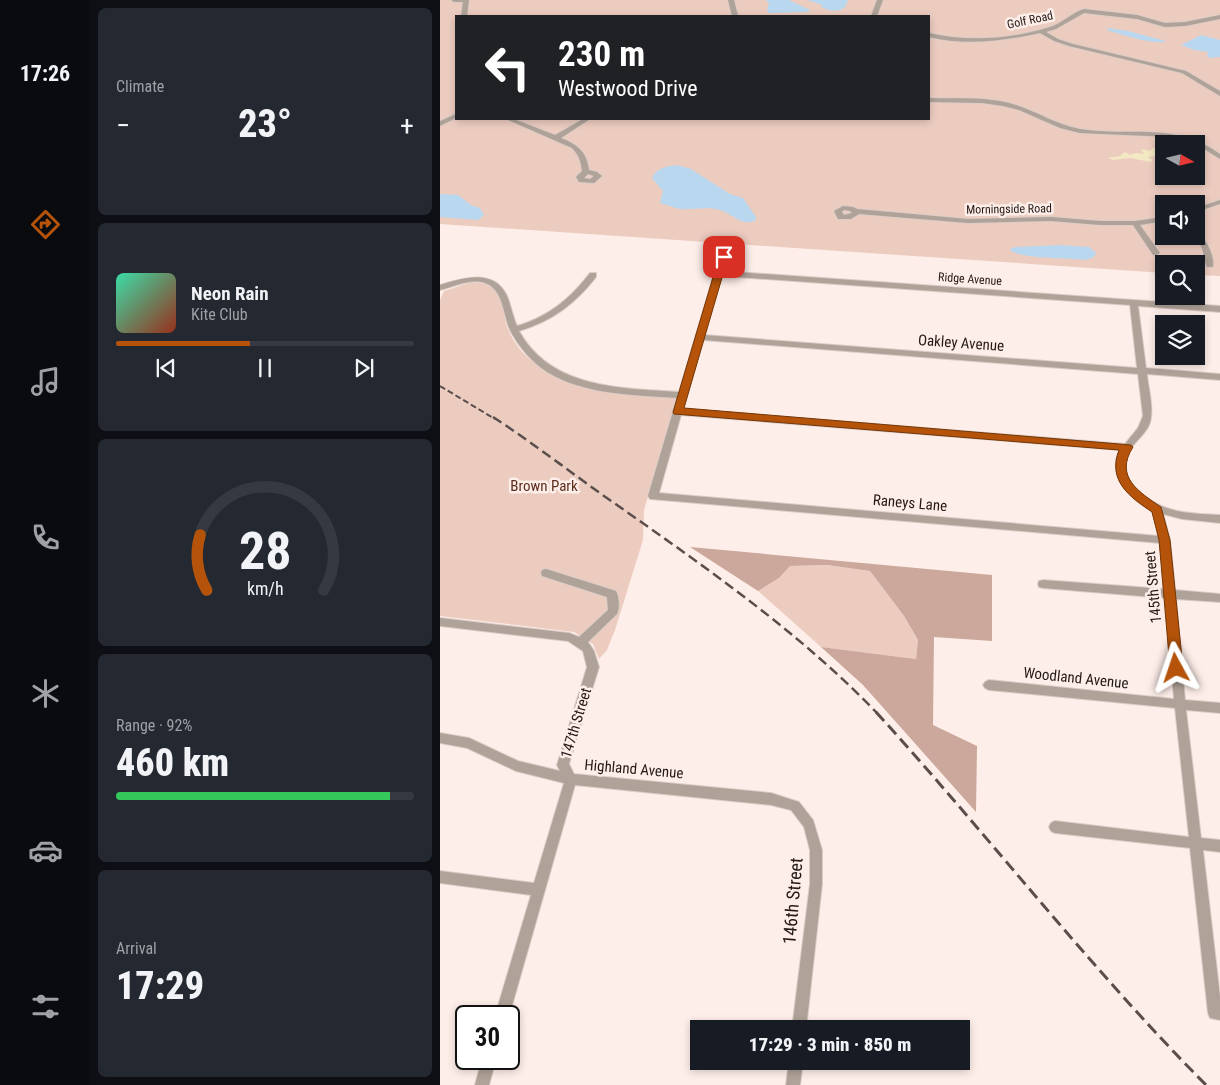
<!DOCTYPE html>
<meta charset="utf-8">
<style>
:root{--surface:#171b24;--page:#242831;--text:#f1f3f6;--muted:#9ea1a6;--line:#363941;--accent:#b45309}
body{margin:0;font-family:"Roboto Condensed",sans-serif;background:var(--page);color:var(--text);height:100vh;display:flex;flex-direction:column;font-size:19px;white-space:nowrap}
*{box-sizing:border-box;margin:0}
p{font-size:16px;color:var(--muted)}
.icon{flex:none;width:28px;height:28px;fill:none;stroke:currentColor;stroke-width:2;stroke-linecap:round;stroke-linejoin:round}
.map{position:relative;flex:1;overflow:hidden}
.sheet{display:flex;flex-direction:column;gap:8px;padding:8px;background:#0d0f14;width:350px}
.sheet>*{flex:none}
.top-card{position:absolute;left:15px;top:15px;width:475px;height:105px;border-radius:0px;box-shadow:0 2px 8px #0003;background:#202124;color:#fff;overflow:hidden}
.needle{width:32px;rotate:98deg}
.fabs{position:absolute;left:715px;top:135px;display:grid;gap:10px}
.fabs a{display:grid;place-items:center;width:50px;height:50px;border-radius:0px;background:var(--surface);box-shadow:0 2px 8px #0003;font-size:25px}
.speed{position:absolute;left:15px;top:1005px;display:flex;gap:10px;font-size:25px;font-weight:700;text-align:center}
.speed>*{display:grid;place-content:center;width:65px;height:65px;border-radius:50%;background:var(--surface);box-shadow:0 2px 8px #0003;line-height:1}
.speed .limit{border:2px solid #111;border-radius:8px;background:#fff;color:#111}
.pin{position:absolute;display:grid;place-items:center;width:42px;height:42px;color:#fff;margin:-21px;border-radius:10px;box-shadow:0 2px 8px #0006}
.me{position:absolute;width:55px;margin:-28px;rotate:355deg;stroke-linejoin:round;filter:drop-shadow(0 0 4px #0008)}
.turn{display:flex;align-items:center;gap:18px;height:105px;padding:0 20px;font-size:22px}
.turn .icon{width:65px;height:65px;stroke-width:2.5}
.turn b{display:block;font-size:35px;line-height:42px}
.big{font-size:38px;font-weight:800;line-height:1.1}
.sheet .widget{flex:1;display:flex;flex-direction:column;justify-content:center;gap:8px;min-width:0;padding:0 18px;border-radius:8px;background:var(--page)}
.sheet .dial{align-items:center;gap:0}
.dial svg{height:130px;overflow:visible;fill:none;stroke:var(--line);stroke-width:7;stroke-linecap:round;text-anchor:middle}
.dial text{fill:var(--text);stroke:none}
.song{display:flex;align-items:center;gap:15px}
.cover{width:60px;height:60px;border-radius:8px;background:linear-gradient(135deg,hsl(160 70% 55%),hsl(10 70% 35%))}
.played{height:5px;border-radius:2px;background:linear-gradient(90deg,var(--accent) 45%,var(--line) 45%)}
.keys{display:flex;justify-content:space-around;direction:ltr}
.heat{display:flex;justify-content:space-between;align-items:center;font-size:28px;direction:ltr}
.charge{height:8px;border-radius:4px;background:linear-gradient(90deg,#34c759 92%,var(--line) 0)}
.trip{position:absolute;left:250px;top:1020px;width:280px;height:50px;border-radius:0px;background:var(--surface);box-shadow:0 2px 8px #0003;font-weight:800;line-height:50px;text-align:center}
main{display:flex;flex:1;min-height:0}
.dock{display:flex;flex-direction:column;width:90px;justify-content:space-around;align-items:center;background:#090b0e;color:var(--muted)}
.dock .icon{width:35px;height:35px}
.dock .current{color:var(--accent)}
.dock b{font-size:22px;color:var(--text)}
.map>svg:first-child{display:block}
</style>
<main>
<nav class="dock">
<b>17:26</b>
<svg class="icon current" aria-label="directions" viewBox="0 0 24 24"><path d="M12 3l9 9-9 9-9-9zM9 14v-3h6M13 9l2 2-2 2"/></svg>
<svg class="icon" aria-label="music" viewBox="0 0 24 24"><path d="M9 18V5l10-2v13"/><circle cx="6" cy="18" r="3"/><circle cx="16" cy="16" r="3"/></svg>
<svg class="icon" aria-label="phone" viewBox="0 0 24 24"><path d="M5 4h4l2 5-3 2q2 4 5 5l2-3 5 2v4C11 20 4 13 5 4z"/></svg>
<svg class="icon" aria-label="climate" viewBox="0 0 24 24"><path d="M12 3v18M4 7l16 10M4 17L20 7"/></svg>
<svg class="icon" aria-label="car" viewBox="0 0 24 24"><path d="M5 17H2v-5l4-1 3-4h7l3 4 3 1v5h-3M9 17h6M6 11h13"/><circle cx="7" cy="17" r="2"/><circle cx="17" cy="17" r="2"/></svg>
<svg class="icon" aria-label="filters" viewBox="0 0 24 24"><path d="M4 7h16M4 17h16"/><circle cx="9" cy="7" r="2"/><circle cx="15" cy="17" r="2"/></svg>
</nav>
<section class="sheet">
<div class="widget"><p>Climate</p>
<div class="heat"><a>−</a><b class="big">23°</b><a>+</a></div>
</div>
<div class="widget">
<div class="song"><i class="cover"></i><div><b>Neon Rain</b><p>Kite Club</p></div></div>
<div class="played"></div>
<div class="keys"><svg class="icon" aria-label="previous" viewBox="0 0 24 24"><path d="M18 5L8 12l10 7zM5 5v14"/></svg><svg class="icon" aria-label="pause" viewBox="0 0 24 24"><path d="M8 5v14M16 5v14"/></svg><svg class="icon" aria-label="next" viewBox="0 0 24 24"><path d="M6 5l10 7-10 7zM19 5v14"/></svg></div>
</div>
<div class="widget dial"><svg viewBox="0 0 100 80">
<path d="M14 69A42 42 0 1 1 86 69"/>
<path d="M14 69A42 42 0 0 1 10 35" stroke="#b45309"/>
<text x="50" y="56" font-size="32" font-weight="700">28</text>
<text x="50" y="72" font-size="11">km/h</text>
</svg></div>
<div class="widget"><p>Range · 92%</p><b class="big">460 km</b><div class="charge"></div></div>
<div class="widget"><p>Arrival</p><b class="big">17:29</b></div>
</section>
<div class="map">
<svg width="780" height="1085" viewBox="0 0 780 1085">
<rect width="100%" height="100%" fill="#feeee9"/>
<g fill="#edccc0" fill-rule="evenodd">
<path d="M0,0H780V276L756,275V264H724V273L0,224ZM16,16H489V119H16ZM724,144H756V176H724ZM724,204H756V236H724Z"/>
<path d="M29,283C67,279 59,307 69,331C74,343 82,353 92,361C122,388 160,392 199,395C211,396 226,394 237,399L204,510L203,540L175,630L167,650L159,659L153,644L134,632L0,616V300L4,291Z"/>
<path d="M387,565L430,571L464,616L478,640L476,659L381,647L318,591L339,578L350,566Z"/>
</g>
<path fill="#cba89b" d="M250,547L552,575V641L494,637L493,725L537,746L536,812L423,685L381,647L476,659L478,640L464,616L430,571L387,565L350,566L339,578L318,591Z"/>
<path fill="#f2e9c3" d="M713,148L717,149L719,155L708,157L713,160L711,162L690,158L673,160L668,158L680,156L685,152L690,155L696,153L704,154L701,149L710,151Z"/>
<g fill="#b9d7ee">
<path d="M326,0H349L370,10L368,12L329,13L327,11L329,4Z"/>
<path d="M367,0H408L405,7C398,13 389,11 381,7L382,5Z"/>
<path d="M668,28L688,31L726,41C716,46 679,34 667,30Z"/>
<path d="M761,35L780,40V57L770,58L767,56L768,52L754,50L741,45Z"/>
<path d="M237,165L251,169L290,194L303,198L316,217V220C302,228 292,213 280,210C268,206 254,210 241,209C234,208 228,205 222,204L220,202L223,191L212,178C216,168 227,166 237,165Z"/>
<path d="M0,194L18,195L31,205L40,208L44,215L38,220L0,217Z"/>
<path d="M619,245L649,247L656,253L654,257L647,260C631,258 583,259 571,251V248L577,247Z"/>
</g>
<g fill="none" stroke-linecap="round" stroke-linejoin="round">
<g stroke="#dbccc7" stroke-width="2">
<g id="minor">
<path d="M11,0H29L27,16H21L23,2H14Z"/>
<path d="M288,0H294L298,16H292Z"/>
<path d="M437,0H443L437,16H431Z"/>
<path d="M644,9L697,15L725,23L745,22L780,15V19L745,26L725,27L697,19L644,13L616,29L606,32L618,39L633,44L746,71L780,91V96L742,73L629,46L614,41L600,33C563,41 526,46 489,37V33C528,42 572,39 610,27C623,23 631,13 644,9Z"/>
<path d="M489,98C518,99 548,96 576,105C598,112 617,125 640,129C691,137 734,121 780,154V159L756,144L731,137L640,133L620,128L579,110L563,106L542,103L489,102Z"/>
<path d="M16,114V118L0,126V121Z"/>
<path d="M66,119H74L115,135L143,119H150L121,138C137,144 147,152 149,170L157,172L162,176L154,183L139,182L136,177L142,171C141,162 139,155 132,148ZM148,174L154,176L150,179L144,178Z"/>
<path d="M780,200V204L756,212V208Z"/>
<path d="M403,206L413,207L417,209L528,219L611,217L660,221H695L724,217V221L700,225L720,253L716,255H713L693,225H660L611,221L528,223L419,214L411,219H398L394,211ZM404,210L410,211L412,213L404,215L402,212Z"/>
<path d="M756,231H759C766,241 775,255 773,267H767L766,265L762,248L755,236H756Z"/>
<path d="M285,238H288L292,240L283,271L780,306V312L698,306L706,368L780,374V380L707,374C708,387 713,403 711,417C710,433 693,441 687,455C675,480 710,504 730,509C746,514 763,514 780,515V523L742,519L723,514L730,540L735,590L780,594V602L736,599L745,700L780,703V713L746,710L761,838L780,840V852L763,850L780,997V1020L770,1018L768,1013L750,848L615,833L611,831L609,827L611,823L615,821L749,837L735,708L549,690L545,688L543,685L545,682L549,680L734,699L725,598L603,588L599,587L598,584L599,581L603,580L724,589L720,543L210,499L208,496L237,398C195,395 144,395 107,372C92,362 79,347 71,332C63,317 64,289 45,283C31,278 13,287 0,290V285C23,278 54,268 67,296C71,306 73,317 77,326C108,317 130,299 150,273H156V277C135,304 112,321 79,331C111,389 181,388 239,392ZM282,276L690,305L697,368L264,335ZM263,340L698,374L703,416L698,428L685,444L243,409ZM241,415L680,450C666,475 691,500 712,510L719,536L219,493Z"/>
<path d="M106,569L176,591C179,597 180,608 177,614L148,642L154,651L159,667L129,764L134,774L331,793L359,802L373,820L382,850V884L366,1029H352L370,884V850L364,827L351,810L331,805L135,785L69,1016H55L91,895L0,883V871L94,883L124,783L76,771L27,748L0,743V733L29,738L78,761L120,771L117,765L147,667L143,651L128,641L0,626V618L129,633L139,637L168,610L167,597L102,576L101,573L102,570Z"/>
<path d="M42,1059H56L49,1085H35Z"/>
<path d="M349,1061H363L360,1085H346Z"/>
</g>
</g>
<use href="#minor" fill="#afa298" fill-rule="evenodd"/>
<path stroke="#594e4b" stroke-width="2" stroke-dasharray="6 3" stroke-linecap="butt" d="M0,386L55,419"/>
<path stroke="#594e4b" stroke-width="2.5" stroke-dasharray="10 5" stroke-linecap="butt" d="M53,417C96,445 135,476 177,505C268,569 360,633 437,713"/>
<path stroke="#594e4b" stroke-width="3" stroke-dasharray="12 6" stroke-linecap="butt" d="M436,712C548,835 649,967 766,1085"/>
</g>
<path fill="#b45309" stroke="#753606" d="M284,254L288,257L244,408L691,445L693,447C674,477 699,492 721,507L730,540L743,668L741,671L736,673L732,671L730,668L719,540L712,512C690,497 667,481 679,450L234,414L233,412L279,257Z"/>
<g text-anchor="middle" stroke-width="5" stroke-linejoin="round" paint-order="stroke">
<g font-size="12" fill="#221916" stroke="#feeee9">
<text transform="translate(590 20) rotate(-12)" y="4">Golf Road</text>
<text transform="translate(569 209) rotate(-1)" y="4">Morningside Road</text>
<text transform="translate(530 279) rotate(4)" y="4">Ridge Avenue</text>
</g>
<g font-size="15" fill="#221916" stroke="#feeee9">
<text transform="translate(521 343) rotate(4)" y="5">Oakley Avenue</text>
<text transform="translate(470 503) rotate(5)" y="5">Raneys Lane</text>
<text transform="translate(713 587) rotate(-95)" y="5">145th Street</text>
<text transform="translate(636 678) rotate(6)" y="5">Woodland Avenue</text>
<text transform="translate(136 723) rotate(-73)" y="5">147th Street</text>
<text transform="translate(194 769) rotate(5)" y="5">Highland Avenue</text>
</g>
<g font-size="15" fill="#5e2e1d" stroke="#feeee9">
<text x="104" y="491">Brown Park</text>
</g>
<g font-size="18" fill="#221916" stroke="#feeee9">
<text transform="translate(353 901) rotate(-85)" y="6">146th Street</text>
</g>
</g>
</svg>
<div class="fabs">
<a><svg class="needle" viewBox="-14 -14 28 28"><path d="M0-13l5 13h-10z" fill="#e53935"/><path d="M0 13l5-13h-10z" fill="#9ea1a6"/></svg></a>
<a><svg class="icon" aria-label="sound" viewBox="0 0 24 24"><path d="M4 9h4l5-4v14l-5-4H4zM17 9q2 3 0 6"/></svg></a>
<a><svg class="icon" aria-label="search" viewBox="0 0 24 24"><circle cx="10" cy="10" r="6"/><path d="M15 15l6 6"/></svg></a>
<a><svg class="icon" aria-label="layers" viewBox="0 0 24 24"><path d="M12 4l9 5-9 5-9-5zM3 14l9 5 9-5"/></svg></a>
</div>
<div class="speed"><div class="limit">30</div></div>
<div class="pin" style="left:284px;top:257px;background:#d93025"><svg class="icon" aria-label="arrive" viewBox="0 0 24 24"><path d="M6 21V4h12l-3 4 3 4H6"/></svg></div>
<svg class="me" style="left:736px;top:668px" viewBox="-20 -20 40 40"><path d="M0-17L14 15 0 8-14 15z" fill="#b45309" stroke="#fff" stroke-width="4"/></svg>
<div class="trip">17:29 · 3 min · 850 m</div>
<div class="top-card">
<div class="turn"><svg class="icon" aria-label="left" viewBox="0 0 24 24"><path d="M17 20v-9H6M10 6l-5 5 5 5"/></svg><div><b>230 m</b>Westwood Drive</div></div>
</div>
</div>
</main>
